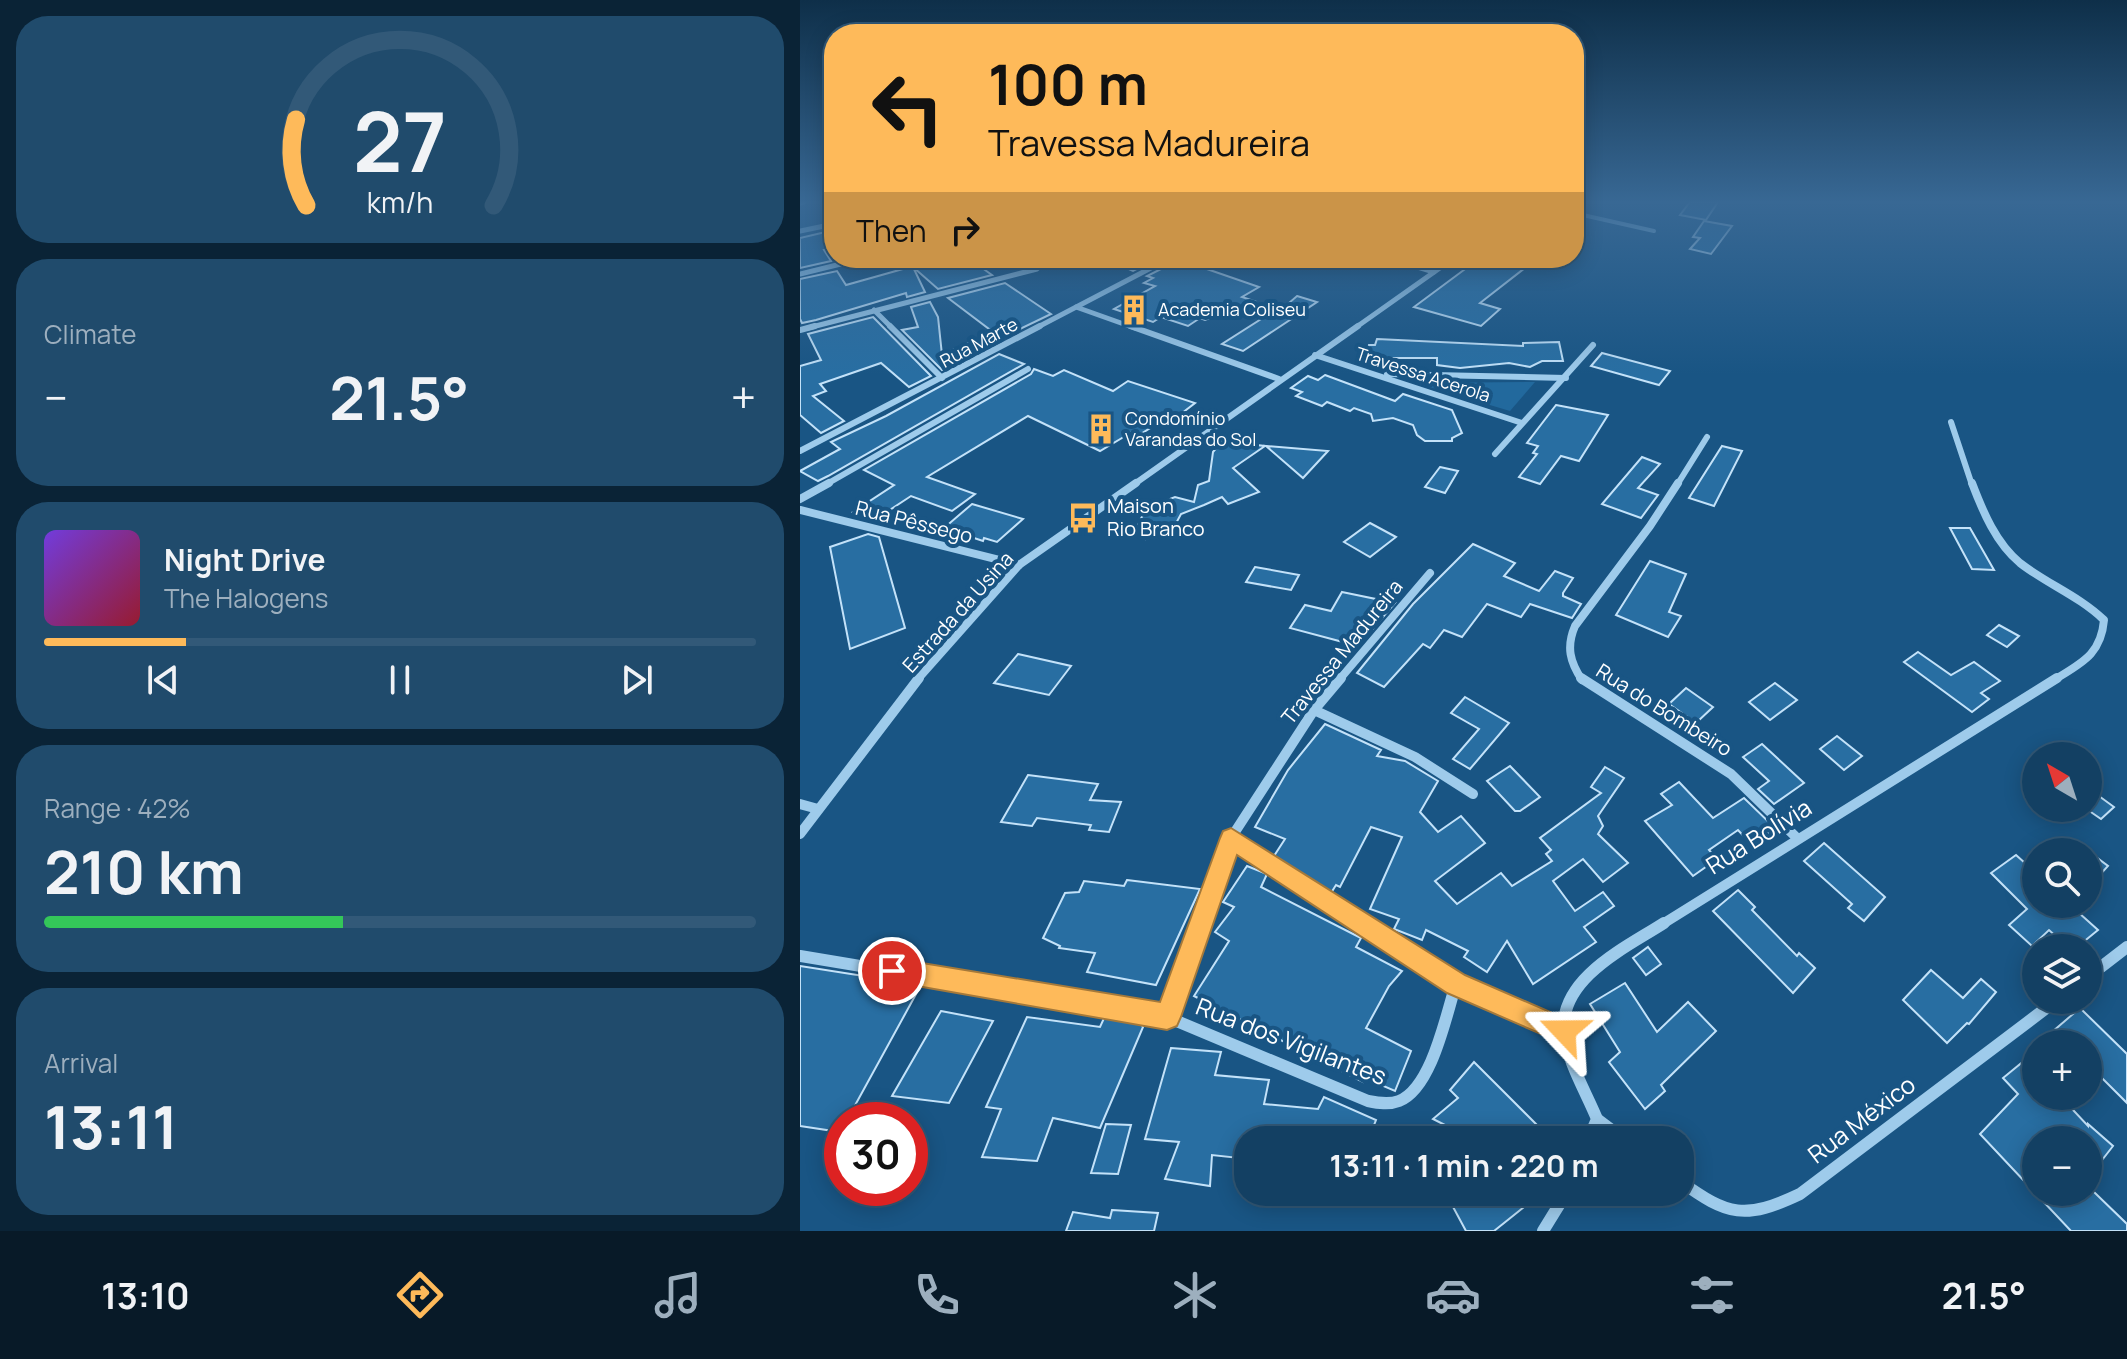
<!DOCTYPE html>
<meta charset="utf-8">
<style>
:root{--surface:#134063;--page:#204b6c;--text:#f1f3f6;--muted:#9dafbe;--line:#325978;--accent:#feba5a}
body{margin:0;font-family:Manrope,sans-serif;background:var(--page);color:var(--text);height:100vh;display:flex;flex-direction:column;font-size:30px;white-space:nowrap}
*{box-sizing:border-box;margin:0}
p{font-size:26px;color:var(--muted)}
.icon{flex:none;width:44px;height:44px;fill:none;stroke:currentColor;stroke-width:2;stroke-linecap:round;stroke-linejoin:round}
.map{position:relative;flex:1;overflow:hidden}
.panel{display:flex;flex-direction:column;gap:16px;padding:16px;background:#0a2336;width:800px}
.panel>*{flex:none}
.hud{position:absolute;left:24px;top:24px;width:760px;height:244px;border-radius:32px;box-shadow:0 4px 20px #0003,0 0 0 2px var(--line);background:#feba5a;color:#111;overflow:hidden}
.needle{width:52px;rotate:321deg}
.fabs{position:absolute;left:1222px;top:742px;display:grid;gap:16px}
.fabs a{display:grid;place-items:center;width:80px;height:80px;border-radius:50%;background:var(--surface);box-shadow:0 4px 20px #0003,0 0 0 2px var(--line);font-size:40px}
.speed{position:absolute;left:24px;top:1102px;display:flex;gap:16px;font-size:40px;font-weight:700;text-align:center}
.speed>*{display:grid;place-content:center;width:104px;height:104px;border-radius:50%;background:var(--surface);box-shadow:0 4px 20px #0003,0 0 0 2px var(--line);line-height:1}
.speed .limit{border:12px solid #d22;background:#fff;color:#111}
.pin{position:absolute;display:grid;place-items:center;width:68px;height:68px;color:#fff;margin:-34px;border:4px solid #fff;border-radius:50%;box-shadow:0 2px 8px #0007}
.me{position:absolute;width:88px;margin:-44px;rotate:293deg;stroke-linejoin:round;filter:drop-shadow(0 0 6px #0008)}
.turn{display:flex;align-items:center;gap:28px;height:168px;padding:0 32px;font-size:36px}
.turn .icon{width:104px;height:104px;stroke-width:2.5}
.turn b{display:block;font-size:56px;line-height:68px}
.then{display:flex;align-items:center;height:76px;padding:0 32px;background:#0003;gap:16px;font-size:30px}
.big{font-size:60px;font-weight:700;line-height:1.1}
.panel .tile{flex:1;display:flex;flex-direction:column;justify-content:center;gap:12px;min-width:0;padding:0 28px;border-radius:32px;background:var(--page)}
.panel .dial{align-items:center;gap:0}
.dial svg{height:208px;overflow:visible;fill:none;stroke:var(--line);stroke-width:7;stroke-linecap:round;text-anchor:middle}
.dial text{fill:var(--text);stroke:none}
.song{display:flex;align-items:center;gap:24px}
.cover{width:96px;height:96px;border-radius:12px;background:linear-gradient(135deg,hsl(260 70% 55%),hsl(350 70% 35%))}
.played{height:8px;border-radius:4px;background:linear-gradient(90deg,var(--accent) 20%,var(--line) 20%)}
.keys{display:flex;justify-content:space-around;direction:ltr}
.heat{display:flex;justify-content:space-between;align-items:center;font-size:44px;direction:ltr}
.charge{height:12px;border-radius:6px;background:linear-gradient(90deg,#34c759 42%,var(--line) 0)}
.trip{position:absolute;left:434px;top:1126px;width:460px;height:80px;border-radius:32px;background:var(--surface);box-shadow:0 4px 20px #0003,0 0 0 2px var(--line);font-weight:700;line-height:80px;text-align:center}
.dock{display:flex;height:128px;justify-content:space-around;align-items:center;background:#081a28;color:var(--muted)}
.dock .icon{width:56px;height:56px}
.dock .selected{color:var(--accent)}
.dock b{font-size:36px;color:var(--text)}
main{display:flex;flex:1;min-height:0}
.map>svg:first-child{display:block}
</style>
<main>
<section class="panel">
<div class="tile dial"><svg viewBox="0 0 100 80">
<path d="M14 69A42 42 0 1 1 86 69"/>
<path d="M14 69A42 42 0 0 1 10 36" stroke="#feba5a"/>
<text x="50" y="56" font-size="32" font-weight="700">27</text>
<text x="50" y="72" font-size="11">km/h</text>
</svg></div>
<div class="tile"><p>Climate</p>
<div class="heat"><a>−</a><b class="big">21.5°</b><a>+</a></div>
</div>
<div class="tile">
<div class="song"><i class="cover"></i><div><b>Night Drive</b><p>The Halogens</p></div></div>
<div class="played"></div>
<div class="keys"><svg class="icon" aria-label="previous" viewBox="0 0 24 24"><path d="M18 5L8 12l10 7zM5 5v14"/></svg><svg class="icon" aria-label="pause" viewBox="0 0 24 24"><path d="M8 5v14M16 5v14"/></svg><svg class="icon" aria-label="next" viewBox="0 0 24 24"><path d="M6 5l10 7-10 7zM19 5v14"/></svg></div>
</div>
<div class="tile"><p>Range · 42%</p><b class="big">210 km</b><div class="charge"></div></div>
<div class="tile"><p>Arrival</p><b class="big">13:11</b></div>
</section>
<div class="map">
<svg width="1327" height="1231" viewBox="0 0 1327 1231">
<rect width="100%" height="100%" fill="#195584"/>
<path fill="#22699d" d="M735,382L710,411L616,383Z"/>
<g fill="#286ea2" stroke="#c3e2f9" stroke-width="2">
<path d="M890,202H918L906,220L880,215Z"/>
<path d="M904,221L932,226L911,254L890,249L900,238L893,237Z"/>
<path d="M34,230V248L24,250L31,261L0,268V238Z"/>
<path d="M142,258H168L192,275L138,289L113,267L125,292L107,297L106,293L16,320L2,323L0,319V279L37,271L46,285Z"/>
<path d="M303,258H358L333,271Z"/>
<path d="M375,258L459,287L442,297L454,301L405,320L400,318L388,326L361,317L353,322L314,309L355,286L344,283L353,278L347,276L373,263Z"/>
<path d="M680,258H709L730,264L680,303L700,309L681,326L614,307Z"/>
<path d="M205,283L251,314L201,338L148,298Z"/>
<path d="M497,296L517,302L443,351L422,344L477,309L481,310Z"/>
<path d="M130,302L138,317L142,355L170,342L184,348L142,370L102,330L118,327L111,307Z"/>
<path d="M73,317L131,376L109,387L81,363L20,384L26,391L13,396L44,421L21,433L0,415V366L21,360L8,334Z"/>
<path d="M577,339L723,346V343L759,342L763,361H742L730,367L709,363L660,368L637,365V358H593V361L582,360L580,364L565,363L569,345H575Z"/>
<path d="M802,353L870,371L859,385L791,366Z"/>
<path d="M199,354L224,364L28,476L18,481L0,471L40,449L31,442L86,416Z"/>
<path d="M234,369L253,376L264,370L313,391L328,381L395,403L377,417L371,415L339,435L332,432L300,451L228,416L127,477L175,494L152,511L111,496L73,521L53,512L94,485L64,470L231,374Z"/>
<path d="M525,375L595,401L603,394L652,410L662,433L652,438V441H625L617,435L613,425L593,418L573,421L571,414L554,408L550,411L527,402L522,406L496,396L502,392L491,388L508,376L518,380Z"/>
<path d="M756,405L808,415L779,461L761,456L740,484L719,477L737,454L733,453L738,446L727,443Z"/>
<path d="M422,441L465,446L433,468L459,492L428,504L422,497L404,505L381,514L373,529L346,539L338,525L346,508L375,497L394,502L398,485L409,481L413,452Z"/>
<path d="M466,446L528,451L503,478Z"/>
<path d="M922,446L942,451L914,506L889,498Z"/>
<path d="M842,457L860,464L838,488L858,495L841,518L802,504Z"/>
<path d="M640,467L658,471L645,493L625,487Z"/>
<path d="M172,504L223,519L197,542L184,538L183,541L144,528Z"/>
<path d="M570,523L596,537L570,557L544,542Z"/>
<path d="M1150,528H1170L1194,570L1172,569Z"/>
<path d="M68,534L79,537L105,628L50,649L30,547Z"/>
<path d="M673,544L715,563L704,576L739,591L755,571L773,578L763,593V596L781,604L772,618L730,604L721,617L687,604L662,637L644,630L630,648L623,644L584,687L557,673L613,604Z"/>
<path d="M850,561L886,574L869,612L881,616L868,637L816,615Z"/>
<path d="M455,567L499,575L491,590L446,582Z"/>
<path d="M542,592L595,603L558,646L490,628L505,605L531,611Z"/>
<path d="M1199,625L1219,636L1207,647L1187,635Z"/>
<path d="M1118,652L1151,675L1174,662L1200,681L1181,693L1189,699L1172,712L1104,662Z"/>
<path d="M218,654L271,666L249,695L194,683Z"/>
<path d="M975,683L997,700L970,720L949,702Z"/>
<path d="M886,688L913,707L896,723L869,704Z"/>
<path d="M665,697L709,723L670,769L653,759L679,729L651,713Z"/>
<path d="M525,724L581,750L577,756L605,761L638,781L620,812L638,832L661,816L685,843L635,881L657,904L701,873L712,886L752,861L746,854L751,850L740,838L801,793L791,787L805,767L824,778L798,816L803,826L798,834L828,863L803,882L783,859L753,881L775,911L803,892L814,906L784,927L796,942L733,984L707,941L687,972L664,957L668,951L626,930L622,940L594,929L599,919L570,909L602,837L571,827L540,887L536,885L531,893L474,856L485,839L455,827L488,770Z"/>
<path d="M1037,736L1062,756L1044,770L1020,749Z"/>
<path d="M962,744L1004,783L974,804L958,789L969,781L943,757Z"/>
<path d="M710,766L740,797L720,811H715L687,781Z"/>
<path d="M228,775L298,784L290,800L321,802L309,832L289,830L291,825L237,818L232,826L201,822Z"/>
<path d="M879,782L913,818L944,798L975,828L951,844L938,830L909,850L917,859L893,876L845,821L872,805L861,794Z"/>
<path d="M1288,788L1314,807L1301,819L1288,810Z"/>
<path d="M1024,843L1085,897L1064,921L1048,908L1052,904L1004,861Z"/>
<path d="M1288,851L1308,866L1288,888Z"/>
<path d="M1216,855L1236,873V904H1269L1298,930L1276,948H1269L1249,930L1232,946L1209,925L1227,909L1191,873Z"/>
<path d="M447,866L467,874L461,887L561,938L556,947L602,971L589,986L566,1028L611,1051L595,1091L565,1078L563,1082L394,996L429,941L415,932L434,907L423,902Z"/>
<path d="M327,880L400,889L356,985L287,972L295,953L259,948L260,946L243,938L265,893L279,892L284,881L324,886Z"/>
<path d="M938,890L955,907L952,910L997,956L999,953L1015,968L993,993L913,911Z"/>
<path d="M848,947L861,964L846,975L833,958Z"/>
<path d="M0,966L121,985L47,1120H42L40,1132L0,1126Z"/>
<path d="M1131,970L1163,998L1181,979L1196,992L1169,1024L1167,1023L1147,1043L1103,1000Z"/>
<path d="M825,983L857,1032L888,1002L916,1031L861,1085L865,1091L845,1109L809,1062L820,1052L790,1004Z"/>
<path d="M1280,1008L1327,1054V1103L1297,1073L1288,1080V1044H1238Z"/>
<path d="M141,1011L193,1021L149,1103L92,1096Z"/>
<path d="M305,1016L340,1022L343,1027L300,1128L253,1118L237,1161L182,1157L201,1109L186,1107L227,1017L300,1027Z"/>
<path d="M371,1048L421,1052L415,1075L469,1080L464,1104L518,1109L524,1097L576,1120L568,1140H532L502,1126L500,1140H448V1159L412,1155L410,1186L365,1179L379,1142L345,1139Z"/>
<path d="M1236,1051V1096H1260L1288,1126V1124L1313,1146L1288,1178V1140H1236V1192H1294L1327,1224V1231H1271L1180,1134L1218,1094L1203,1078Z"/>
<path d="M674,1062L752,1140H698L684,1126L668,1140H637L645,1125L633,1119L658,1098L650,1090Z"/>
<path d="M306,1124L331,1125L318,1174L291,1173Z"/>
<path d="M645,1192H715L724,1207L694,1231H666Z"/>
<path d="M312,1210L358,1213L354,1231H266L273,1212L310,1218Z"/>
</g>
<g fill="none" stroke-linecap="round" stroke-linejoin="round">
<path stroke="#9ecbeb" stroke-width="4" d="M774,213L854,231"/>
<g stroke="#9ecbeb" stroke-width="5">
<path d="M0,203L4,202"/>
<path d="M0,231L34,224"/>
<path d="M588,258L634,272"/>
<path d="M0,274L65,258"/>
<path d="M276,307L335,328"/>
<path d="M74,310L92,328"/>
<path d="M8,328L237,269"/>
<path d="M236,328L370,258"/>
<path d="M555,328L654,258"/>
</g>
<g stroke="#9ecbeb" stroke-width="6">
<path d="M90,326L142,378"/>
<path d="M330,326L479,379"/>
<path d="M0,330L15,326"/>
<path d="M515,355L722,423"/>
<path d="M587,374L766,378"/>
<path d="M1151,422L1172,485"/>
<path d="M0,451L240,326"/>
<path d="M695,454L793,345"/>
<path d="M25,485L228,369"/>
<path d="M333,485L558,326"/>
<path d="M877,485L907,437"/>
</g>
<g stroke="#9ecbeb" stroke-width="8">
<path d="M1172,483C1183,512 1196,543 1220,563C1247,584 1279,596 1304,620C1301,655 1281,663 1254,680"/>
<path d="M0,499L29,483"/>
<path d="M0,510L219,565"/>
<path d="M117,680L219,565L336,483"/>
<path d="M539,680L630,573"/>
<path d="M782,680C770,662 766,647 775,626L850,526L878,483"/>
</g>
<g stroke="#9ecbeb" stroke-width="10">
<path d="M781,678L931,774L997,838"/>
<path d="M514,710L615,757L673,794"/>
<path d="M0,804L18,809"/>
<path d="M0,834L119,678"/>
<path d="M431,838L566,925"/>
<path d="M400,925L431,838L514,710L541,678"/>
<path d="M861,925L1257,678"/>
</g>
<g stroke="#9ecbeb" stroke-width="12">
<path d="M563,923L656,984L764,1031"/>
<path d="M0,956L367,1017L568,1101C578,1103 589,1105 599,1101C632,1088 646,1015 656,984"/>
<path d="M1288,977L1327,947"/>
<path d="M367,1017L400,923"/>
<path d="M797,1119L825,1140"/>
<path d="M788,1140L797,1119C786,1092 767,1061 764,1032C759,978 827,947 864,923"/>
<path d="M880,1181C928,1216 945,1220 1000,1194L1257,1000"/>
<path d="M743,1231L767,1192"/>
</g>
</g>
<linearGradient id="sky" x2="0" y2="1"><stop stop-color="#0e2f49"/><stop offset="0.54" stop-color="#386894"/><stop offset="1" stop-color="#386894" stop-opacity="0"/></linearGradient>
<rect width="1327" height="374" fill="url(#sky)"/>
<path fill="#feba5a" stroke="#a5793a" stroke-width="2" d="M431,828L665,975L773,1022L777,1031L773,1040L764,1044L647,993L437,855L381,1017L377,1026L367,1030L83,980L79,971L83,962L92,958L360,1002L420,838L423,831Z"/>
<defs>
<g id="building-bare" transform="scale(2.4)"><path d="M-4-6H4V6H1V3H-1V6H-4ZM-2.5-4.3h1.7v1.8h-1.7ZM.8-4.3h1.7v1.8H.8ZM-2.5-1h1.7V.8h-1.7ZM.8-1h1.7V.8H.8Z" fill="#feba5a" stroke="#195584" stroke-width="2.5" paint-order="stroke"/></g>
<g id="bus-bare" transform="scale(2.4)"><path d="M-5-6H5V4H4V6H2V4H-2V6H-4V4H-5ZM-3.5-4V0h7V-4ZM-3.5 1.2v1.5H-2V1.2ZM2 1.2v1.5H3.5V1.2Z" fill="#feba5a" stroke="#195584" stroke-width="2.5" paint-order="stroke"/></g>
</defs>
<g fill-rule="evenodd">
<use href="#building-bare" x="334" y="310"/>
<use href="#building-bare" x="301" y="429"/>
<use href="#bus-bare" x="283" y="518"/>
</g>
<g text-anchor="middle" stroke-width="8" stroke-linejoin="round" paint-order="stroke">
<g font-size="18" fill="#fff" stroke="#195584" text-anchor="start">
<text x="358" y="316">Academia Coliseu</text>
<text x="325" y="425">Condomínio<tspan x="325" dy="21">Varandas do Sol</tspan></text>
</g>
<g font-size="18" fill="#fff" stroke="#195584">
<text transform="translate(179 343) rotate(-28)" y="6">Rua Marte</text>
<text transform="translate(623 375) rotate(18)" y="6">Travessa Acerola</text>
</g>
<g font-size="20" fill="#fff" stroke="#195584" text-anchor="start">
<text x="307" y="513">Maison<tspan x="307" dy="23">Rio Branco</tspan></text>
</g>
<g font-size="20" fill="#fff" stroke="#195584">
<text transform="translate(114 522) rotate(14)" y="7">Rua Pêssego</text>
<text transform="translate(158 612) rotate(-48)" y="7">Estrada da Usina</text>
<text transform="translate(542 652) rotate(-51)" y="7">Travessa Madureira</text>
<text transform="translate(864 710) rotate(32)" y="7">Rua do Bombeiro</text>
</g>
<g font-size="24" fill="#fff" stroke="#195584">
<text transform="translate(959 837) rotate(-32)" y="8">Rua Bolívia</text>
<text transform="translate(491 1042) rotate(21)" y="8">Rua dos Vigilantes</text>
<text transform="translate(1062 1120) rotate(-37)" y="8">Rua México</text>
</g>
</g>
</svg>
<div class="fabs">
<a><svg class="needle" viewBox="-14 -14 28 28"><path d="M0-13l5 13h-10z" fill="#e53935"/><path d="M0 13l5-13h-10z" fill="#9dafbe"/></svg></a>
<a><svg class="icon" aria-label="search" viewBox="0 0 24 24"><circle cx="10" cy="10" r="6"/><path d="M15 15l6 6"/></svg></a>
<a><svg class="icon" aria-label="layers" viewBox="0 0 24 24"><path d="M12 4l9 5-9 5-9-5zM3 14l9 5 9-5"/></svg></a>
<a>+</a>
<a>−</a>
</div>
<div class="speed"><div class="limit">30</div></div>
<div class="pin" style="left:92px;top:971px;background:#d93025"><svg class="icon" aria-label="arrive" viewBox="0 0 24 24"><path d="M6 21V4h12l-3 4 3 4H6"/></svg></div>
<svg class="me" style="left:764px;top:1031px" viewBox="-20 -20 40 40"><path d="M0-17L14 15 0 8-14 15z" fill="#feba5a" stroke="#fff" stroke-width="4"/></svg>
<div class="trip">13:11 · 1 min · 220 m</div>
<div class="hud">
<div class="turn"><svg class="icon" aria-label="left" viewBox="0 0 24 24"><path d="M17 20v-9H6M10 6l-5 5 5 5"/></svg><div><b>100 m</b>Travessa Madureira</div></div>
<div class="then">Then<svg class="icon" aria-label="right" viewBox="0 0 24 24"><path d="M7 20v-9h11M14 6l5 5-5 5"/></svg></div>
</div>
</div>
</main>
<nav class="dock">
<b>13:10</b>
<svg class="icon selected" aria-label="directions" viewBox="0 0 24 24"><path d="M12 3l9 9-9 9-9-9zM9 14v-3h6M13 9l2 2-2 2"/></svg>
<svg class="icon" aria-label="music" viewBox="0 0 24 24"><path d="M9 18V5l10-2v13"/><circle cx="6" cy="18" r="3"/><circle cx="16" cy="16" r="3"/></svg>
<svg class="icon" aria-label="phone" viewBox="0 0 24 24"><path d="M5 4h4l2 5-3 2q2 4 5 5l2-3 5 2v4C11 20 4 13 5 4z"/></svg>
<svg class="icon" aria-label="climate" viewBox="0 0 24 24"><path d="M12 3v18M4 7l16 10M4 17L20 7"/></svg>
<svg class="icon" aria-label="car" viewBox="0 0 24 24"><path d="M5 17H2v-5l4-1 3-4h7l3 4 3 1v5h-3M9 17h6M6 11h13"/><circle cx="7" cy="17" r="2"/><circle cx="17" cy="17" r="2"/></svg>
<svg class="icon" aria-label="filters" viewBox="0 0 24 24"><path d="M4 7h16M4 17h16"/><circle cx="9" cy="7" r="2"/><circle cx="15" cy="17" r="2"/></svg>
<b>21.5°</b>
</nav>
